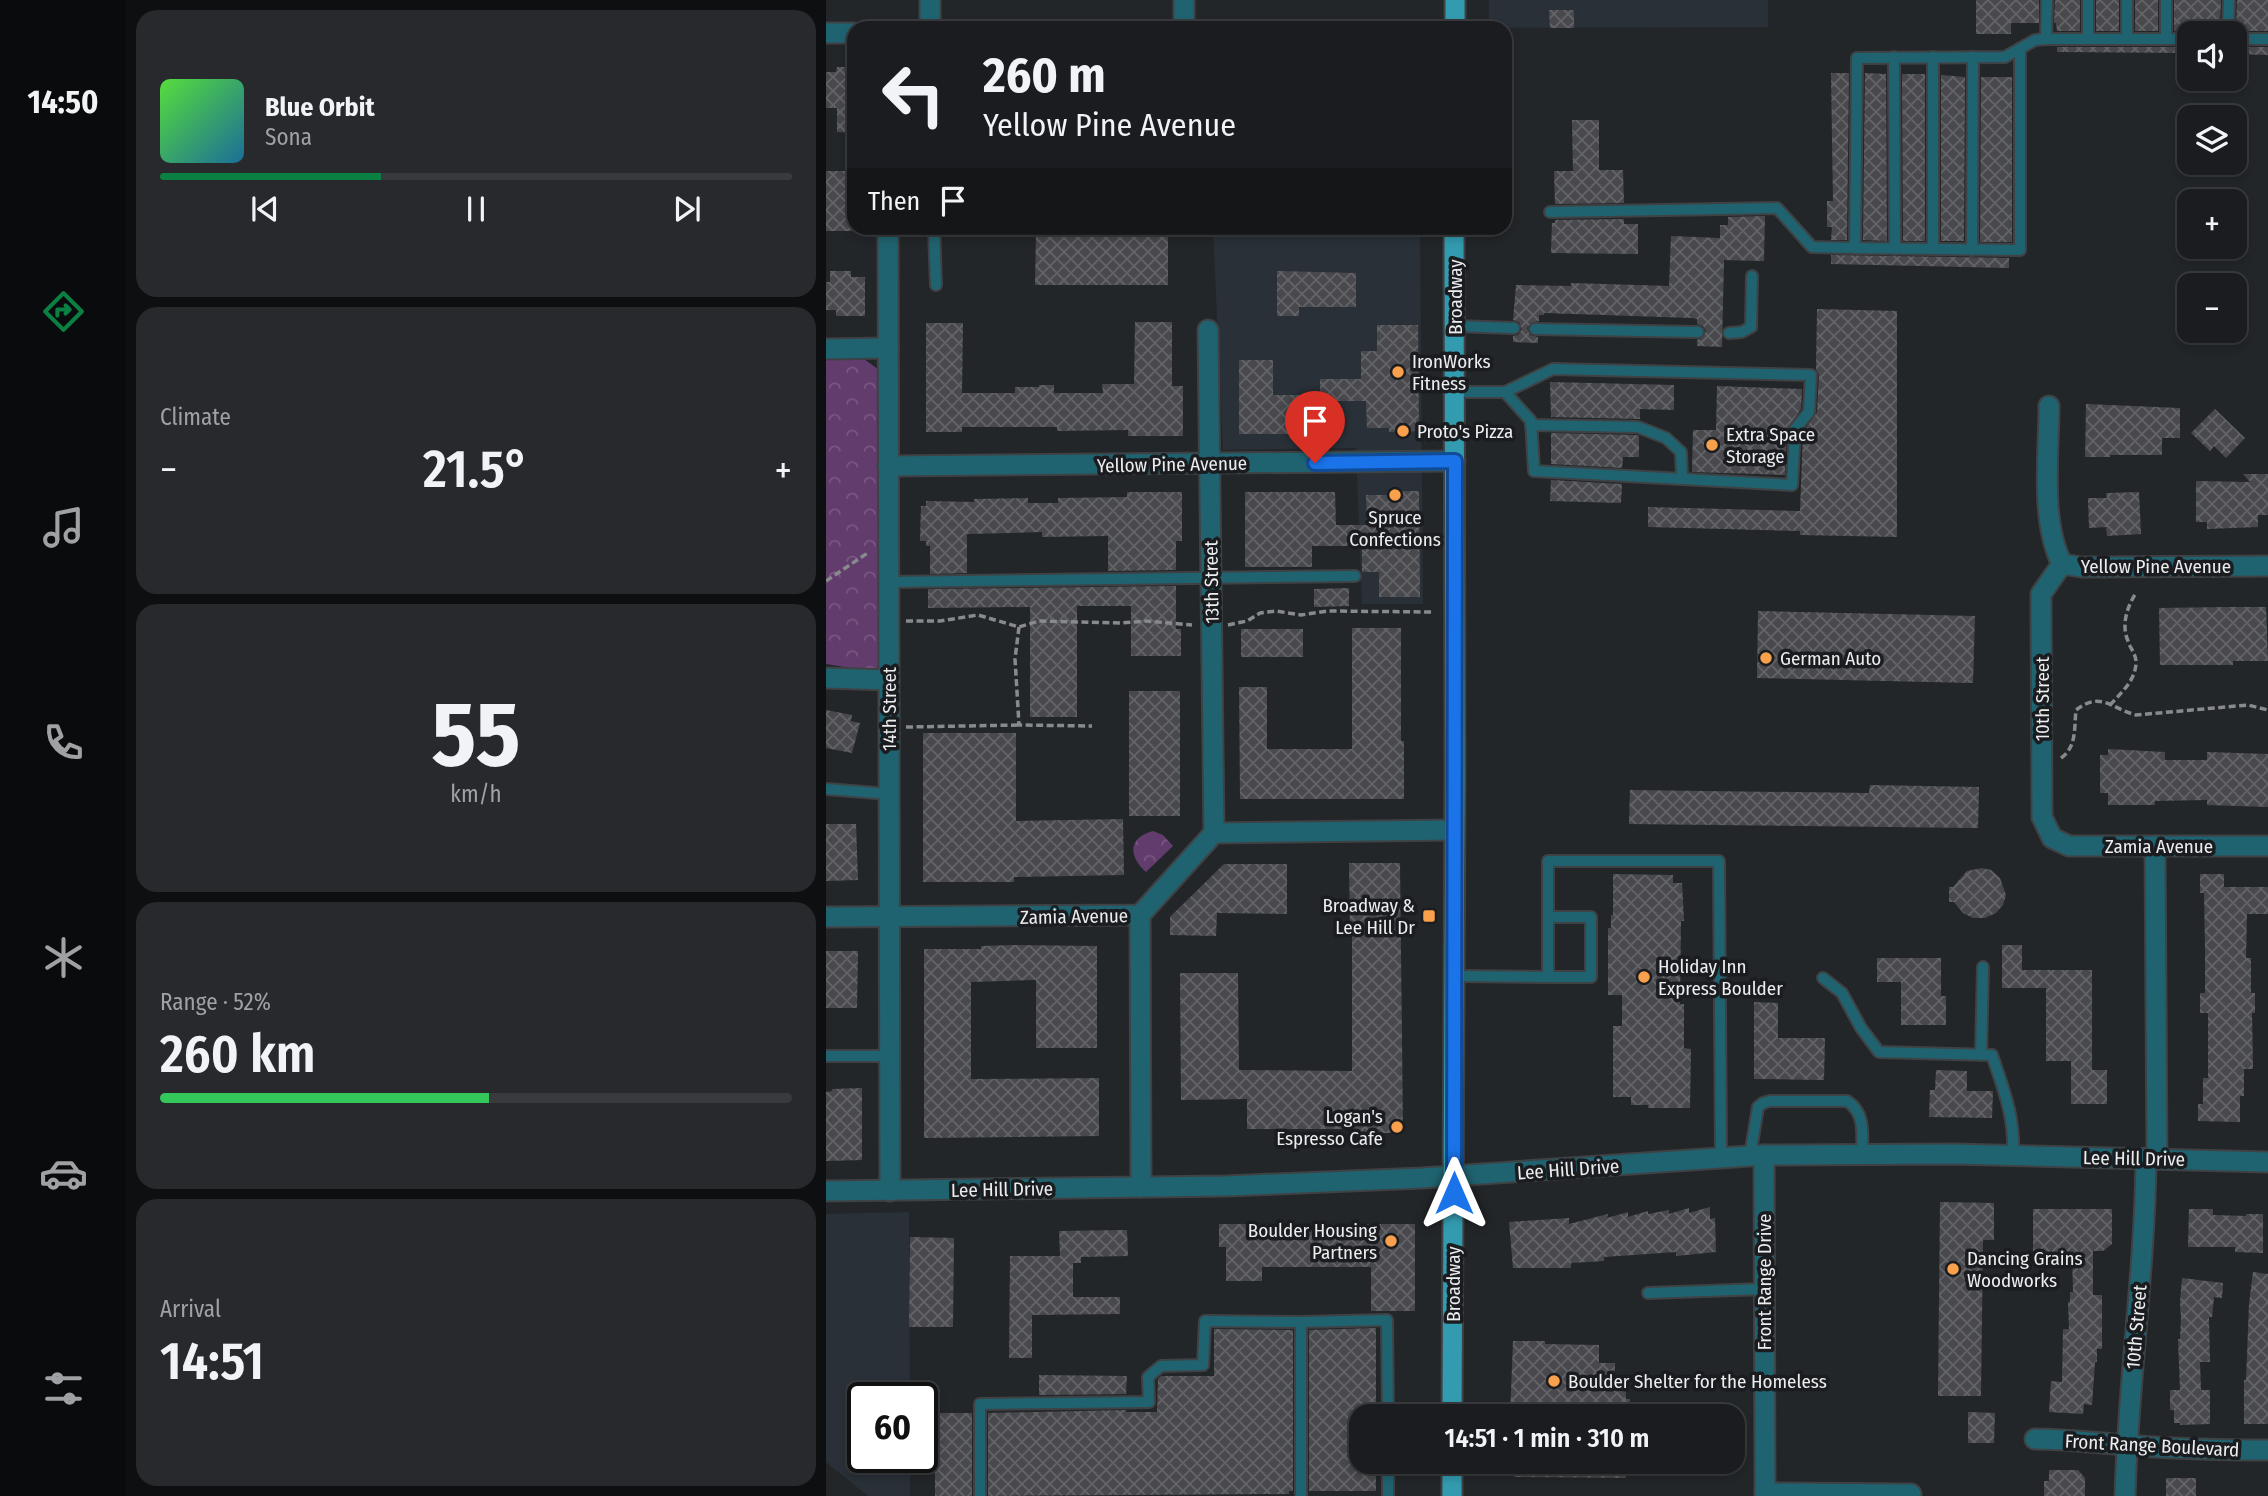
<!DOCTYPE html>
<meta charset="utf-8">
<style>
:root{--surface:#1a1c1f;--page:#27292c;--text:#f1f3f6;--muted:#9fa1a4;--line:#383a3d;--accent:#0b8043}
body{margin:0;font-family:"Fira Sans Condensed",sans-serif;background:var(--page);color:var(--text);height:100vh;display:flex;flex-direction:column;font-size:26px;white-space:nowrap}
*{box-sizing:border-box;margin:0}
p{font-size:23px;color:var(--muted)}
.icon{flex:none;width:38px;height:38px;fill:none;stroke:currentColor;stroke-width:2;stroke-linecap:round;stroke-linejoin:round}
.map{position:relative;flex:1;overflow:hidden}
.side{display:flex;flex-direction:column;gap:10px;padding:10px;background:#0e0f11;width:700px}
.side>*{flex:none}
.hud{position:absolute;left:21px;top:21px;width:665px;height:214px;border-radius:21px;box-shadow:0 4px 10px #0003,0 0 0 2px var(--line);background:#1a1c1f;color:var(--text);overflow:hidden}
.controls{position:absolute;left:1351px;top:21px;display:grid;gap:14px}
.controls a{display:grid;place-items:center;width:70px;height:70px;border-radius:14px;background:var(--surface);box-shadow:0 4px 10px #0003,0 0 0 2px var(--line);font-size:35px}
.speed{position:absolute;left:21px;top:1382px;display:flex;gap:14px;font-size:35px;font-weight:700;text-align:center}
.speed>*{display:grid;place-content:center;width:91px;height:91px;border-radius:50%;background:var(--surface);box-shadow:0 4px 10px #0003,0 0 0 2px var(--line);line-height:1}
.speed .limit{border:4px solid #111;border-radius:10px;background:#fff;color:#111}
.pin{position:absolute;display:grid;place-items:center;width:60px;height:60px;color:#fff;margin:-72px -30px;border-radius:50% 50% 50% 0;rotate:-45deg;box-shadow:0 0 7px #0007}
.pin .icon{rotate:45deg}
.me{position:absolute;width:77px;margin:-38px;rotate:0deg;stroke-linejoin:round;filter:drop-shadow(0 0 5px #0008)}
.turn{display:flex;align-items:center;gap:24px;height:147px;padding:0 21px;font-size:32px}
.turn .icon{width:91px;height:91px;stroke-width:2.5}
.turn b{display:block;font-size:49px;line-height:60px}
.then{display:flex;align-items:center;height:66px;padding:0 21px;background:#0003;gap:14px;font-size:26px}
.big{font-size:52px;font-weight:600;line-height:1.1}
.side .card{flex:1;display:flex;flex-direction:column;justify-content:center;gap:10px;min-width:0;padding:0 24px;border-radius:21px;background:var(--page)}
.side .dial{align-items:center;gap:0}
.dial b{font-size:91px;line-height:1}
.song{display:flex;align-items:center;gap:21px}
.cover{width:84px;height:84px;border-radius:10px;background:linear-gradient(135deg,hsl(110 70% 55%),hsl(200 70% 35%))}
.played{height:7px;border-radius:4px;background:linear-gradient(90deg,var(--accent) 35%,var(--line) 35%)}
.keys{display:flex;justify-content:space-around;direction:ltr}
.heat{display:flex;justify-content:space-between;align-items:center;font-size:38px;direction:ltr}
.charge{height:10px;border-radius:5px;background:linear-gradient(90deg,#34c759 52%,var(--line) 0)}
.trip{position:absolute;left:523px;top:1404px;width:396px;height:70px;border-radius:21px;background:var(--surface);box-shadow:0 4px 10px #0003,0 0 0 2px var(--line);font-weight:600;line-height:70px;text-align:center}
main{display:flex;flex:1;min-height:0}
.tab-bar{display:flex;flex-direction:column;width:126px;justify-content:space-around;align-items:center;background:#0a0b0c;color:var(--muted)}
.tab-bar .icon{width:49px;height:49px}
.tab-bar .active{color:var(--accent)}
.tab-bar b{font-size:32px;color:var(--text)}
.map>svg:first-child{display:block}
</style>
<main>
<nav class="tab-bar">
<b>14:50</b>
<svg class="icon active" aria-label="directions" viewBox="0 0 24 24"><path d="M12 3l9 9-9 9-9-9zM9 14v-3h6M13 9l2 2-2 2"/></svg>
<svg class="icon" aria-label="music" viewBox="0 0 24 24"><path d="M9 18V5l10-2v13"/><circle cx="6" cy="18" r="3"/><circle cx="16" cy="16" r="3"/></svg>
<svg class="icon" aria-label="phone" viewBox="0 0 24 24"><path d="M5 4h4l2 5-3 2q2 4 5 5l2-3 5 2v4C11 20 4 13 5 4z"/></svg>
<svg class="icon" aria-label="climate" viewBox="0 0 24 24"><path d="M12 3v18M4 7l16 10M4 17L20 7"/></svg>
<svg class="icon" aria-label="car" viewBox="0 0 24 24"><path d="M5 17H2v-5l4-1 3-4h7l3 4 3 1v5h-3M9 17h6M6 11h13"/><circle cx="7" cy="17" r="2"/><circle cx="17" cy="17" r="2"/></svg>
<svg class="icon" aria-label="filters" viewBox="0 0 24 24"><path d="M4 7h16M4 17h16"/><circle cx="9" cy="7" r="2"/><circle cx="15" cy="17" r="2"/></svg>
</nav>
<section class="side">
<div class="card">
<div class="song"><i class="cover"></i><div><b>Blue Orbit</b><p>Sona</p></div></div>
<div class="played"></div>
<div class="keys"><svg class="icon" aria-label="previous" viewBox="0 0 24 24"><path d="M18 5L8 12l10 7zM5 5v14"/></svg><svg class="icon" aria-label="pause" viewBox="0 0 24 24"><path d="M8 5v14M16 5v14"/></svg><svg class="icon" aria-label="next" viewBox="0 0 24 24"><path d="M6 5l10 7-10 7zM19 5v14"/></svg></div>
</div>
<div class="card"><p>Climate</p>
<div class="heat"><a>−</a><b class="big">21.5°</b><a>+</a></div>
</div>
<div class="card dial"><b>55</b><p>km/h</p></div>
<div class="card"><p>Range · 52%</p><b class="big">260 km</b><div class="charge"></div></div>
<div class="card"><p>Arrival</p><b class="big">14:51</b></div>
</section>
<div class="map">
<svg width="1442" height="1496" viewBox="0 0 1442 1496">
<defs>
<pattern id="park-crowns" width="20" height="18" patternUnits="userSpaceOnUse" patternTransform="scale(1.75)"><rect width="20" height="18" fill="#613c6c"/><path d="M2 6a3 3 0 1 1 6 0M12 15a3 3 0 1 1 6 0" fill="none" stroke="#785881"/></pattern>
<pattern id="building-cross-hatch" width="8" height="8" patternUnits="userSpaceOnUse" patternTransform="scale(1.75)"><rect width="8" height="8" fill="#49494d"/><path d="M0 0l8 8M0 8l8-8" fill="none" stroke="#636467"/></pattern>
</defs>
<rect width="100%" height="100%" fill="#232629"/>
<g fill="#293037">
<path d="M663,0H942V27L663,28Z"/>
<path d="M387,228H594L597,604H536L530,448L397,450Z"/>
<path d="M83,1212L84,1398H37V1458H84V1496H42L0,1462V1214Z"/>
</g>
<g fill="url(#park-crowns)">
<path d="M38,359L53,370L52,670L31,669L0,664V360Z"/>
<path d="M327,831L337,835L347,846L320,872C303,857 301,838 327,831Z"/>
</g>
<g fill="url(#building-cross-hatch)">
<path d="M1150,0H1213V23H1185V34H1150Z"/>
<path d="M1229,0H1254V31H1231L1230,23H1228Z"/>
<rect x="1270" y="0" width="23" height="31"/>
<rect x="1309" y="0" width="23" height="31"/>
<path d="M1348,0H1395L1394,24H1363V31H1348Z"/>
<path d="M1411,0H1442V31H1410Z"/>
<path d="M723,10H748V28H724Z"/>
<path d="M1231,47H1363V53L1231,52Z"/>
<path d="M1409,47H1442V55L1409,54Z"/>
<path d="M11,67H28V133L11,132V108H0V72H10Z"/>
<path d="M1005,73H1023L1021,240H1005L1006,227H1001V201H1007Z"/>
<path d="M1039,73L1060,74L1061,241L1037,240Z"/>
<path d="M1076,74H1099V241H1077Z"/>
<path d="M1115,75L1139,77L1138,241H1115Z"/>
<path d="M1155,77H1186V242H1154Z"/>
<path d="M746,120H773V170H797L798,203L729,204L728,171H747Z"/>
<rect x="0" y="171" width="28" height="60"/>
<path d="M939,216L938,261L898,260L896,347L871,346V340L876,338L880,331L877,326L871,324V319L866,318L718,313V315H713V321L705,323L701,328L704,335L712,337V343L687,342V336L692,335L696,329L693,322L687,320L690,285L745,286V283L843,286L845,236L894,238V225H902V217Z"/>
<path d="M798,219V224H812V254L725,253L726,223H729V220Z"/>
<path d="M210,231H342V285H209Z"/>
<path d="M1005,255L1183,258V268L1005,264Z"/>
<path d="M4,271H25V277H39V316H10V310H0V282H4Z"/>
<path d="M451,271L530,273V307H473V316H451Z"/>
<path d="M991,309L1071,311V537L974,535V531L822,527V507L974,511L977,432L991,412L993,375L990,369Z"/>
<path d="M309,322H346V386H357V436H302V430L231,431V427H136V432H100V323H137L136,393H189V387H213V385H228V393H277L276,384H308Z"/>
<path d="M551,325H592L593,431L563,432V428H541L540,401H505V434H413V360H447V395H494V379H535V351H551Z"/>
<path d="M724,382L848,385V410L814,409V419L725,417Z"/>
<path d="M891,386L976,389L975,409L961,429L959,475L866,472L867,430H890Z"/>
<path d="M1260,404L1354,408V438H1336V455H1284V457H1259Z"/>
<path d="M1389,409L1419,438L1400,458L1388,446L1384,451L1365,433Z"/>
<path d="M725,433L810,435L813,436V457H797L796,468L725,464Z"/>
<path d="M1417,474H1442V515H1432V527L1381,529V522H1370V481L1424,482Z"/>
<path d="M725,480L796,484L795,503L724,501Z"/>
<path d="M562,491H593L594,597H553V572H536V546H486V567H419V492H509L510,525H541L540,495H562Z"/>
<path d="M301,492H356V541H350V570L282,571V536L216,537V532L141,534V573L104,574V546H100V541H94L95,506H100V501L148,502V499L202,498V503H232V498L301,497Z"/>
<path d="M1313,492L1315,534L1281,536L1280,527L1263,528L1262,498H1281L1280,493Z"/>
<path d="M350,586V629H355V656H305V606H251V717H204V607L102,608V589Z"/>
<path d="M523,588V606L488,607V589Z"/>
<path d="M1404,607H1440L1442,661H1407V665H1334L1333,608Z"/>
<path d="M932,611L1149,616L1147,683L931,678Z"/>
<path d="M526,628H575V741H578V799H414L413,687H441V749H526Z"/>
<rect x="415" y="629" width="62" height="28"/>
<rect x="303" y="691" width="51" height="125"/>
<path d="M0,710L26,715L25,721L34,723L26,753L0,748Z"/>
<path d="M97,733H190V821L297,819L298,875L188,877V882H97Z"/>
<path d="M1282,749L1339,752V760H1381V752L1442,754V807L1381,805V800L1329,801V805H1282V793H1274V755H1282Z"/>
<path d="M1044,785L1153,787L1152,828L803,824L804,790L1043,793Z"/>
<path d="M0,824H30L32,880L0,881Z"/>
<path d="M523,863H574L577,1133H526V1129H421V1099L355,1100L354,973H412L413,1070L526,1071V927H524Z"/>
<path d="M398,864H461V914L391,913L390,936L344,935V917Z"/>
<path d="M1156,868L1165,870L1174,878L1180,895L1177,905L1170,913L1159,918H1147L1137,913L1128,902H1123V887H1127L1141,871Z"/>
<path d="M787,874L847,875V883H856L858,921H855L854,1004H858V1048L865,1049L864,1108H822V1105H805V1097H787V1026H796V995H782V928H785V915H787Z"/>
<path d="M1374,874H1398V887H1442V914H1421L1420,958H1425V993H1429V1013H1426L1427,1069H1418V1096H1414V1122L1372,1121V1104H1377V1078H1382V1013H1374V993H1379V949L1378,893H1374Z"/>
<path d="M187,945L271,946V1048H210V980L145,982V1079L273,1078V1136L98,1138V949H155V946Z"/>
<path d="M1176,945H1196V970H1266V1070H1281V1104H1245V1061H1220V988H1176Z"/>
<path d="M0,951H32L31,1008H0Z"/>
<path d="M1051,958H1115V996H1120V1025H1075V982H1051Z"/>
<path d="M928,1002L952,1003V1038H999L998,1080L928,1079Z"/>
<path d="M1110,1070L1141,1071V1091H1167L1166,1118L1103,1117L1104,1090H1109Z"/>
<path d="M36,1088V1160L0,1161V1092L6,1091V1089Z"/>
<path d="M1114,1202L1168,1203V1240H1157L1155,1396H1112Z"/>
<path d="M884,1207V1219L889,1218L890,1252L850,1256V1252L778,1257V1261L745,1263V1268H687L683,1222L743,1218V1224L782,1214L781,1218L802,1212V1217L822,1211V1214L843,1210V1214L863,1208V1213Z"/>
<path d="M1207,1209H1286V1244L1277,1251H1267V1295H1276V1349H1271V1362H1269L1266,1405L1258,1404L1257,1414L1223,1412L1225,1381L1236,1382L1237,1329H1243L1242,1302H1244V1292H1247L1246,1252H1207Z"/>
<path d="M1363,1209H1387V1215L1420,1216V1214H1437V1253L1409,1252V1247H1362Z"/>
<path d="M393,1224H589V1311H545V1267H436V1281H400V1247H393Z"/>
<path d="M301,1230L302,1256L255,1257V1263H247V1297H294V1314L206,1315V1358H183L184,1256H234L233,1231Z"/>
<path d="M84,1237L128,1238L127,1327H83Z"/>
<path d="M1427,1272L1442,1274V1424H1418V1380H1420L1423,1304Z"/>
<path d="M1356,1278L1397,1283L1396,1298L1388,1297L1386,1317H1383L1384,1362H1374L1375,1390H1384V1424L1354,1425V1423H1348V1410H1344V1390H1354L1352,1339H1354L1355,1318L1354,1303Z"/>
<path d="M550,1328V1415H536V1469H550V1491H483V1330Z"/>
<path d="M388,1329L467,1330V1491H463V1494L162,1496V1413L300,1410V1412H331L332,1379L335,1376H388Z"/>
<path d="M687,1341H719V1344L773,1345V1363H789V1390H800V1399H804V1416H684Z"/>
<path d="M213,1375L301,1376L300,1394L213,1395Z"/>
<path d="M1142,1412L1169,1413L1168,1443H1142Z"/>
<rect x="109" y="1413" width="37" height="83"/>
<path d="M689,1461H800V1478L688,1477Z"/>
<path d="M1223,1470H1252L1259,1478V1496H1218V1481H1223Z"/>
<rect x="1340" y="1478" width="30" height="18"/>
</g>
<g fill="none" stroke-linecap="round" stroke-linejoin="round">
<g stroke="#3f4245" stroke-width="14">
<g id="service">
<path d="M1301,0V39"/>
<path d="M1340,0V39"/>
<path d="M1402,33L1403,0"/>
<path d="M1220,39L1221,0"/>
<path d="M1262,39V0"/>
<path d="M1409,39H1442"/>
<path d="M1068,57L1069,249"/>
<path d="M724,212L951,208L986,247L1029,248L1031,58L1179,57L1209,40L1220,39H1363"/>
<path d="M108,228L110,285"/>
<path d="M1029,248L1194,250V49"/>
<path d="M1107,249V57"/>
<path d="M1146,250L1147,57"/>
<path d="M629,326L688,328"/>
<path d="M709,329L872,332"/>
<path d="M903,333L916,332L925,327L926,276"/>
<path d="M629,392H679L705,421L708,471L966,485L969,429L983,412L985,375L727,369L679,392"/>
<path d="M705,425L812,427L840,438L855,452L856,478"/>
<path d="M63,582L529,576"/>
<path d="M0,789L63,794"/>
<path d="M722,917H765V977H722"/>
<path d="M629,976L722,977V861H893L895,1158"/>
<path d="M997,978L1016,993L1035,1028L1053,1052L1166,1055C1178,1091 1189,1117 1187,1156"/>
<path d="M1155,1055L1157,967"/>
<path d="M0,1056H64"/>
<path d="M924,1156L932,1107L937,1103L944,1101H1021C1040,1113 1036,1135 1036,1155"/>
<path d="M822,1293L938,1289"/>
<path d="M562,1461V1496"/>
<path d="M154,1496V1404L323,1402L322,1377L335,1366L377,1365L379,1321L475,1322"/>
<path d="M475,1496V1322L561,1320L562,1416"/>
</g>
</g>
<g stroke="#3f4245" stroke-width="23">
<g id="minor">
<path d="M104,0V28"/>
<path d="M358,0V28"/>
<path d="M62,228L64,1191"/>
<path d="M382,330L388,833"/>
<path d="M0,349L62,348"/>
<path d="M1223,406C1223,454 1214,521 1236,564L1255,567L1442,566"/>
<path d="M62,466L629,461"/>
<path d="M1236,564L1215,594L1216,817L1226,838L1243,846H1442"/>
<path d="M0,678L63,680"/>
<path d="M1329,846L1331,1159"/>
<path d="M314,915L315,1187"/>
<path d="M0,917L314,915L388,833L628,830"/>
<path d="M938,1155L939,1496"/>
<path d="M1209,1439C1241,1439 1270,1443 1301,1445C1348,1449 1395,1450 1442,1450"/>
<path d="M939,1493L1085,1494"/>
<path d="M1299,1496C1302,1383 1319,1271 1320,1158"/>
</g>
</g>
<g stroke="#3f4245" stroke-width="23">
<g id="tertiary">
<path d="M0,33H28"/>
<path d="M0,1191L400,1186L596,1178L938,1155L1127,1154L1442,1162"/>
</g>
</g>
<g stroke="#3f4245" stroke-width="23">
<g id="primary">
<path d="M629,28V0"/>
<path d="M626,1416L629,776L628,228"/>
<path d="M626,1496V1461"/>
</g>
</g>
<g stroke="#888a8d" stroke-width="3.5" stroke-dasharray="7 3.5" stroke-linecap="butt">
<path d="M0,581L43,552"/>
<path d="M80,621H114L152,615L193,627L213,621L294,623L320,621L366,625"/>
<path d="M402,625L421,621L434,613L450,611L475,615L502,611L606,612"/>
<path d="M193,627L189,659L193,725L266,726"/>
<path d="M1284,705C1295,693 1310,680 1310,662C1310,654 1304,648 1302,641C1295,625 1301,607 1310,593"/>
<path d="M80,727L193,725"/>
<path d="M1235,758C1251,747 1248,728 1250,710C1275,691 1284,708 1310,715L1422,705L1442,710"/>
</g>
<use href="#service" stroke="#206370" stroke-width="10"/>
<use href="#minor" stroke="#206370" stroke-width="19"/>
<use href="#tertiary" stroke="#206370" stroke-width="19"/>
<use href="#primary" stroke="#339baf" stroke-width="19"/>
</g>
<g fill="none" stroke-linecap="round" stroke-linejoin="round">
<g stroke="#114b97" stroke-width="18">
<path id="route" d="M489,463L629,461L628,1193"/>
</g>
<use href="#route" stroke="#1a73e8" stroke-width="12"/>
</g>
<g fill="#f8a04b" stroke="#1a1c1f" stroke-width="2.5">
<circle cx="572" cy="372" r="7"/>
<circle cx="577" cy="431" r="7"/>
<circle cx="886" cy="445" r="7"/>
<circle cx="569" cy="495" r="7"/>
<circle cx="940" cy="658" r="7"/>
<rect x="596" y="909" width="14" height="14" rx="3.5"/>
<circle cx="818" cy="977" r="7"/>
<circle cx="571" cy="1127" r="7"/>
<circle cx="565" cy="1241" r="7"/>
<circle cx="1127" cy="1269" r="7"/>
<circle cx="728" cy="1381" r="7"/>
</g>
<g text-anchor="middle" stroke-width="7" stroke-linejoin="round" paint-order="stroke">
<g font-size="19" fill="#ebedef" stroke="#1a1c1f">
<text transform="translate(629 297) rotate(-90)" y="7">Broadway</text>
<text transform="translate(346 464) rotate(-1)" y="7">Yellow Pine Avenue</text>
<text x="1330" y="573">Yellow Pine Avenue</text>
<text transform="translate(385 582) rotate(-91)" y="7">13th Street</text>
<text transform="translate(1216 699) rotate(-90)" y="7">10th Street</text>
<text transform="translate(63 709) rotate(-90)" y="7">14th Street</text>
<text x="1333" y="853">Zamia Avenue</text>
<text transform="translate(248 916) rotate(-1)" y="7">Zamia Avenue</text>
<text transform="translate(1308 1158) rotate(1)" y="7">Lee Hill Drive</text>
<text transform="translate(742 1169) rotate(-4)" y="7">Lee Hill Drive</text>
<text transform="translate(176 1189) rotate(-1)" y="7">Lee Hill Drive</text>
<text transform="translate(938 1282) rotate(-90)" y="7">Front Range Drive</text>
<text transform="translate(627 1284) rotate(-90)" y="7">Broadway</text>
<text transform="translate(1310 1327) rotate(-85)" y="7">10th Street</text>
<text transform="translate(1326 1445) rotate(3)" y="7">Front Range Boulevard</text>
</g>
<g font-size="19" fill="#ebedef" stroke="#1a1c1f" text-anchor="start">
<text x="586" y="368">IronWorks<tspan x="586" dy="22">Fitness</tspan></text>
<text x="591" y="438">Proto's Pizza</text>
<text x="900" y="441">Extra Space<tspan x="900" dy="22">Storage</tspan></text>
<text x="569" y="524" text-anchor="middle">Spruce<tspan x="569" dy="22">Confections</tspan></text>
<text x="954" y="665">German Auto</text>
<text x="589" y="912" text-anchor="end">Broadway &amp;<tspan x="589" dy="22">Lee Hill Dr</tspan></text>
<text x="832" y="973">Holiday Inn<tspan x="832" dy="22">Express Boulder</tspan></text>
<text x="557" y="1123" text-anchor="end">Logan's<tspan x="557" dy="22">Espresso Cafe</tspan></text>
<text x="551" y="1237" text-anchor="end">Boulder Housing<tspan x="551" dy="22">Partners</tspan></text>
<text x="1141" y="1265">Dancing Grains<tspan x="1141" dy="22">Woodworks</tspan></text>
<text x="742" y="1388">Boulder Shelter for the Homeless</text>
</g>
</g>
</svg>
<div class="controls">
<a><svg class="icon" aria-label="sound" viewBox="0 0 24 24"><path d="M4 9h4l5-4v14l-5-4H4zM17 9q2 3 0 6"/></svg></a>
<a><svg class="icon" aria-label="layers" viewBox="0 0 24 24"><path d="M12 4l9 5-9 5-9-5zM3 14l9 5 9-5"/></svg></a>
<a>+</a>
<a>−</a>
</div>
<div class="speed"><div class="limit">60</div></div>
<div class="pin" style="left:489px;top:463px;background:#d93025"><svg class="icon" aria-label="arrive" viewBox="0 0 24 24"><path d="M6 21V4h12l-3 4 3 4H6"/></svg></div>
<svg class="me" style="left:628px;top:1193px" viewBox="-20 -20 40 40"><path d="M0-17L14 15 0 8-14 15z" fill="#1a73e8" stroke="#fff" stroke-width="4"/></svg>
<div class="trip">14:51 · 1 min · 310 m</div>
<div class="hud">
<div class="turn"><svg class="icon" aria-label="left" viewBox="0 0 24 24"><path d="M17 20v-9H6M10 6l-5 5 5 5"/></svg><div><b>260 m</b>Yellow Pine Avenue</div></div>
<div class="then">Then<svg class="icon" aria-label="arrive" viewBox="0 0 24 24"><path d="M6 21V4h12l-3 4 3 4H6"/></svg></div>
</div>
</div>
</main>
